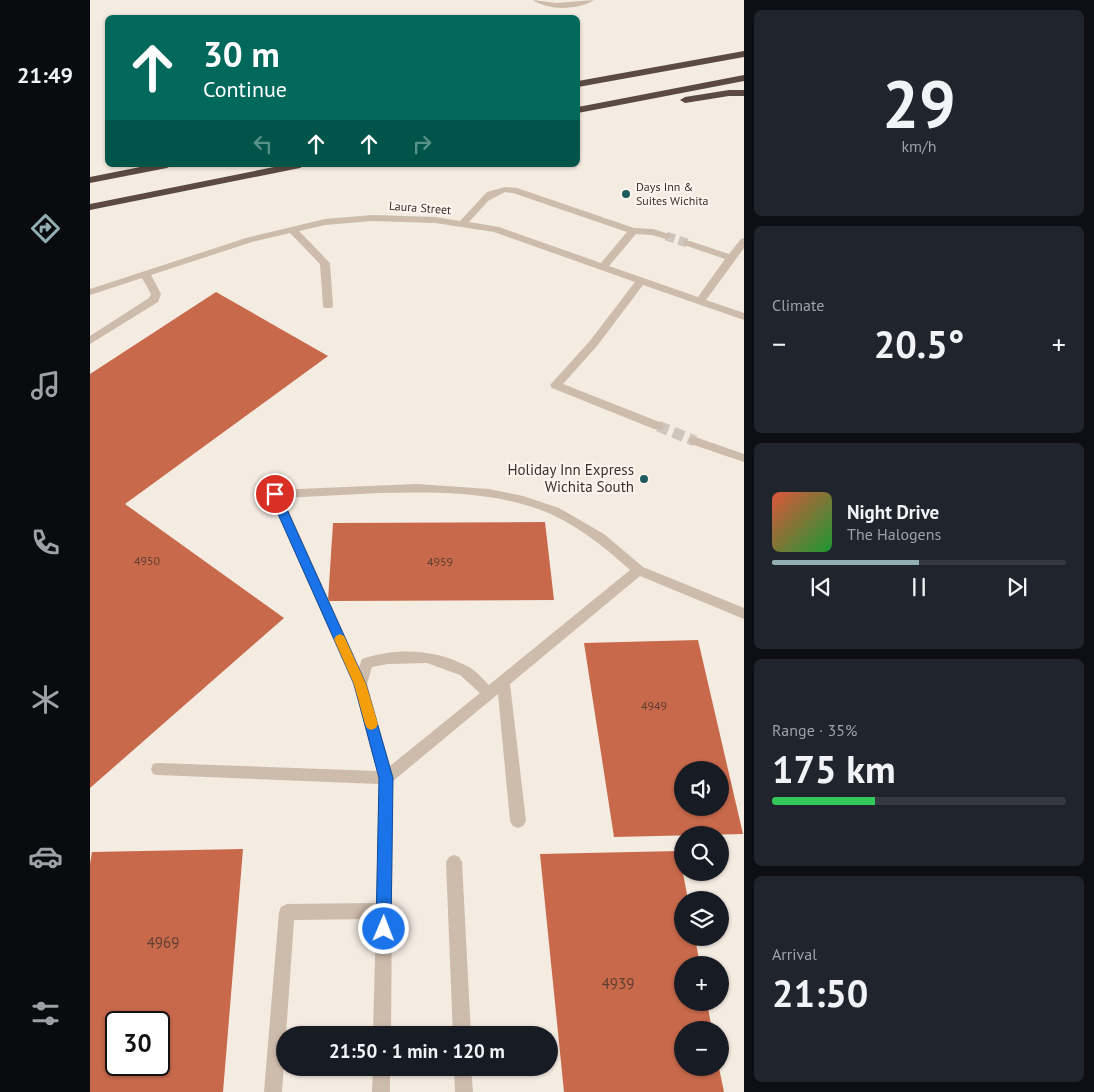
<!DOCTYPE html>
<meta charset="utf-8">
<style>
:root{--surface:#171b24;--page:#20242c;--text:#f1f3f6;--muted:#9ea1a6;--line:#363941;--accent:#92aeb2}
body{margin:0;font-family:"PT Sans",sans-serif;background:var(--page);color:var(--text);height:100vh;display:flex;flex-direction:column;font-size:19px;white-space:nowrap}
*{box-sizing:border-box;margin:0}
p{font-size:16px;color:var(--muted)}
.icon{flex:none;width:28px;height:28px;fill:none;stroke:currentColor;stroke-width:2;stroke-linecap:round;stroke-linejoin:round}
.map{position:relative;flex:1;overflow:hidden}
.details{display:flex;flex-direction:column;gap:10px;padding:10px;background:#0d0f14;width:350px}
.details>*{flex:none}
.top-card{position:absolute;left:15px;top:15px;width:475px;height:152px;border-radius:8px;box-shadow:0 1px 4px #0004;background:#00695c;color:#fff;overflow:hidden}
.fabs{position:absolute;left:584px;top:761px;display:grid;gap:10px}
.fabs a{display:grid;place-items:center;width:55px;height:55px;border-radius:50%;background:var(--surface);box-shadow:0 1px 4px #0004;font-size:25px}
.speed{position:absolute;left:15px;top:1011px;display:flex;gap:10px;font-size:25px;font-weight:700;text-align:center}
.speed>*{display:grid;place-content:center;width:65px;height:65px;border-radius:50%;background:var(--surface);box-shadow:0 1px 4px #0004;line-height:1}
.speed .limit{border:2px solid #111;border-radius:8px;background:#fff;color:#111}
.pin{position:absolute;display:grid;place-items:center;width:42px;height:42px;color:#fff;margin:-21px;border:2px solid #fff;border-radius:50%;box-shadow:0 1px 5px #0007}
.me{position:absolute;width:55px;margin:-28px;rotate:1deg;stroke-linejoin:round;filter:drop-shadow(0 0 4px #0008)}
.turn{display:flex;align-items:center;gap:18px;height:105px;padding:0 15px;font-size:22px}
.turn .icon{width:65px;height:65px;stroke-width:2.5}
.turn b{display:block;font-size:35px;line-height:42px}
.lanes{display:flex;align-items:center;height:48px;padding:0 15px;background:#0003;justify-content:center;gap:25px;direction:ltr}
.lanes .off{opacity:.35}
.big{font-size:38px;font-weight:800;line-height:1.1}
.details .widget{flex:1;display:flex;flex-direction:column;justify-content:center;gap:8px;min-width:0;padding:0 18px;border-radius:8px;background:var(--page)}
.details .dial{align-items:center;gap:0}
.dial b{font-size:65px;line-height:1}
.song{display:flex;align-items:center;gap:15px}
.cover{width:60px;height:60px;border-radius:8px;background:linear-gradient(135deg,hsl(10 70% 55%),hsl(130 70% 35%))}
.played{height:5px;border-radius:2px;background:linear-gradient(90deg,var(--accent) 50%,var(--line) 50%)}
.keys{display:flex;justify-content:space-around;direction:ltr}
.heat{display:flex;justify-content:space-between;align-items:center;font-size:28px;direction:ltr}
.charge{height:8px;border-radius:4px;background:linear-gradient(90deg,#34c759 35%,var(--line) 0)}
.trip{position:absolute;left:186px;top:1026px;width:282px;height:50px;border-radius:25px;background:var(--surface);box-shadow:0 1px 4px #0004;font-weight:800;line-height:50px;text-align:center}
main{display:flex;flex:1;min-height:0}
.tabs{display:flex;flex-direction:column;width:90px;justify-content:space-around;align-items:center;background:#090b0e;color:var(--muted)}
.tabs .icon{width:35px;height:35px}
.tabs .selected{color:var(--accent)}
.tabs b{font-size:22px;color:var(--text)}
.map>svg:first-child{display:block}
</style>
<main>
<nav class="tabs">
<b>21:49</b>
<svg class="icon selected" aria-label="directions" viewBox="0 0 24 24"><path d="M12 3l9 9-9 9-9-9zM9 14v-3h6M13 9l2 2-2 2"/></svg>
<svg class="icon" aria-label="music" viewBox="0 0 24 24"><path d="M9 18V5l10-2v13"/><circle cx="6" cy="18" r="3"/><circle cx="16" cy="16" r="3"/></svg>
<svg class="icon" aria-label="phone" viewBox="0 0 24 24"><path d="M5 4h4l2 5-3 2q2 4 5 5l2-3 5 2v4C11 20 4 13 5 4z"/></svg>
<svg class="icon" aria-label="climate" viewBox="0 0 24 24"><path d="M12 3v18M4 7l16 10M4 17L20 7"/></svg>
<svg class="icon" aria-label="car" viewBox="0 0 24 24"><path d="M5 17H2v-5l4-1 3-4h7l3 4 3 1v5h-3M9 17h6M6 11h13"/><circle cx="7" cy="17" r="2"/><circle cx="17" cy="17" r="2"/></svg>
<svg class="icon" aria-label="filters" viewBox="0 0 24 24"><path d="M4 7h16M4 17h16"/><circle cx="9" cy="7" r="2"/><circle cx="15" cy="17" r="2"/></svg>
</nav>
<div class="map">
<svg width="654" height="1092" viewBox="0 0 654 1092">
<rect width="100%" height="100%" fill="#f4ebe1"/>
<g fill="#c8694b" fill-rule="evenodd">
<path d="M126,292L238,356L35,504L194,618L0,788V374Z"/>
<path d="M455,522L464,600L238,601L243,523Z"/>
<path d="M608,640L653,834L524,837L494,643ZM592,770H630V808H592Z"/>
<path d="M153,849L133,1092H0V864L2,852ZM26,1022H69V1065H26Z"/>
<path d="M589,851L598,900H592V938H605L610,965H592V1002H617L622,1030H592V1068H629L634,1092H474L450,854Z"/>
</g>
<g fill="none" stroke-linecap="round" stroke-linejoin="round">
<path stroke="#cfc6bd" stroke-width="9" stroke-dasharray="9 4.5" stroke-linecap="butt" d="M576,236L597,243"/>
<path stroke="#cfc6bd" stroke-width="11" stroke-dasharray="11 5.5" stroke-linecap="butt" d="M568,426L605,441"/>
<g fill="#cdbbac" fill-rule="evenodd">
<path d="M443,0L466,3L504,0C489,10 458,11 443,0Z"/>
<path d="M415,187L427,188L544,228L563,229L579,234L581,236L576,239L562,235L546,234L519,266L608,297L635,259L594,245V241H600L639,254L651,239L654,238V248L616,300L654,313V320L553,285L507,346L473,384L572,423L574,426L572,429H564L462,388L460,385L499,342L545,282L404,232L345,223L282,221L235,225L209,231L240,263L243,306L242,308H234L233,306L230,264L200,233L162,242L61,275L71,294L68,302L0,344V336L59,298L61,294L52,278L0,295V289L156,238L235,219L282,215L345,217L370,221L397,192ZM415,192L423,193L537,232L511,263L409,227L379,222L398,201Z"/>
<path d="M605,437L654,454V462L601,444L599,441L601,438Z"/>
<path d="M327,484L399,489L433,496L469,508L514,534L553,567L654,608V619L550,576L420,684L436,821L433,826L428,828L423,826L420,821L408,694L303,781L301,1035H283L286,919L204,920L192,1092H174L189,912L191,907L197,904L286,903L289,784L68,775L63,774L61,769L63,764L68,763L287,771L263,684L179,494L185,490ZM290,493C347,492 410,491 463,515C492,529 517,549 540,570L399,685C393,679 386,671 379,667C346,649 307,647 272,659L269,667L193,498ZM337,663L370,675L390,693L300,766L277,684L282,667L298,664Z"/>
<path d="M364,855L369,857L372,862L381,1035H363L356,862L359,857Z"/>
<path d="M283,1068H300V1092H282Z"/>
<path d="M364,1068H381L383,1092H365Z"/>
</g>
<g fill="#5c4a42" fill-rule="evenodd">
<path d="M654,51V57L488,87V81Z"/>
<path d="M654,75V81L488,113V107Z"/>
<path d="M639,90H654V96H639L595,103L590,100L595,97Z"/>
<path d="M60,165H82L77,168L0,183V177Z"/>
<path d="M194,165H215L210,168L0,210V204Z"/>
</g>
</g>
<path fill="#1a73e8" stroke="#114b97" d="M185,490L190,494L276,684L303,778L301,929L299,934L294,936L288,934L286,929L289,778L264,684L179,494Z"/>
<path fill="#f59e0b" d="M250,634L254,636L276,684L288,724L286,728L281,730L277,728L275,724L264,684L244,639L246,636Z"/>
<g fill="#1f5a5e" stroke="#fbf5ee" stroke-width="2">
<circle cx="536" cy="194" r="5"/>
<circle cx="554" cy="479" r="5"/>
</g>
<g text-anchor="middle" stroke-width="4.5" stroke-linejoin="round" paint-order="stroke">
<g font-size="12" fill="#3b302b" stroke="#fbf5ee" text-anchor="start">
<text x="546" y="191">Days Inn &amp;<tspan x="546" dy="14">Suites Wichita</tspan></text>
</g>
<g font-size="12" fill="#3b302b" stroke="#fbf5ee">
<text transform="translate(330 208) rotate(4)" y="4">Laura Street</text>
</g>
<g font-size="12" fill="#5e3e33">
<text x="57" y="565">4950</text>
<text x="350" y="566">4959</text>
<text x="564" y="710">4949</text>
</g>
<g font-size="15" fill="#3b302b" stroke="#fbf5ee" text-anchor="end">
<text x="544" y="475">Holiday Inn Express<tspan x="544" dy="17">Wichita South</tspan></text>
</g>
<g font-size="15" fill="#5e3e33">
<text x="73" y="948">4969</text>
<text x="528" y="989">4939</text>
</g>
</g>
</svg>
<div class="fabs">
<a><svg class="icon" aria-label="sound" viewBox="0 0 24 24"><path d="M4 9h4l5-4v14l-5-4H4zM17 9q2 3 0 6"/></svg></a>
<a><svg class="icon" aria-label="search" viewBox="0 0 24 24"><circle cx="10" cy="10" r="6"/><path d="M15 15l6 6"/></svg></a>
<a><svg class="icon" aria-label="layers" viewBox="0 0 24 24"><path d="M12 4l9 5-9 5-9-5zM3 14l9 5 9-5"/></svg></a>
<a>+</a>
<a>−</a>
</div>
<div class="speed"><div class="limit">30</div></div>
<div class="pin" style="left:185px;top:494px;background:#d93025"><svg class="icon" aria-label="arrive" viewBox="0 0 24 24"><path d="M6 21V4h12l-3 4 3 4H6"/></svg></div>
<svg class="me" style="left:294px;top:929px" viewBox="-20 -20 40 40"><circle r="17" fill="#1a73e8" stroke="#fff" stroke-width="3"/><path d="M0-11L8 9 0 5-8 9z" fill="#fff"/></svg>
<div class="trip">21:50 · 1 min · 120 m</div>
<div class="top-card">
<div class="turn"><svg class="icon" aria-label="ahead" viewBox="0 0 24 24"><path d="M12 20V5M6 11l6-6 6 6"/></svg><div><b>30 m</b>Continue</div></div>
<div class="lanes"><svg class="icon off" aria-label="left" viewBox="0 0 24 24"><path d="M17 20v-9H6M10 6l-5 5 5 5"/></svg><svg class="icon" aria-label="ahead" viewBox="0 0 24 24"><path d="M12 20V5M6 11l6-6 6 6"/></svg><svg class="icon" aria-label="ahead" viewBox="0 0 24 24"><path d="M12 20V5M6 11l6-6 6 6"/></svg><svg class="icon off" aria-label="right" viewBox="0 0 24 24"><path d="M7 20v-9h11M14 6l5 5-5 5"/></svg></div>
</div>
</div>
<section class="details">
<div class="widget dial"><b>29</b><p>km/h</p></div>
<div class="widget"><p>Climate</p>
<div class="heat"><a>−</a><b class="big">20.5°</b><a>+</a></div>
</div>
<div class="widget">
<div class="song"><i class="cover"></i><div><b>Night Drive</b><p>The Halogens</p></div></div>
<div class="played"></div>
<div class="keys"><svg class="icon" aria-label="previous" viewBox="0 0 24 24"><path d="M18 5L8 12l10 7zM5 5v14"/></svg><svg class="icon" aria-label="pause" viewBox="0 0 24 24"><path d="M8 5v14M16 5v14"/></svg><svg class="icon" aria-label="next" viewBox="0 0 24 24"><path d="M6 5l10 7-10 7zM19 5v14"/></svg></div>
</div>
<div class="widget"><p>Range · 35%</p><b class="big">175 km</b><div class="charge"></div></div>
<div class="widget"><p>Arrival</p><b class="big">21:50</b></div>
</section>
</main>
